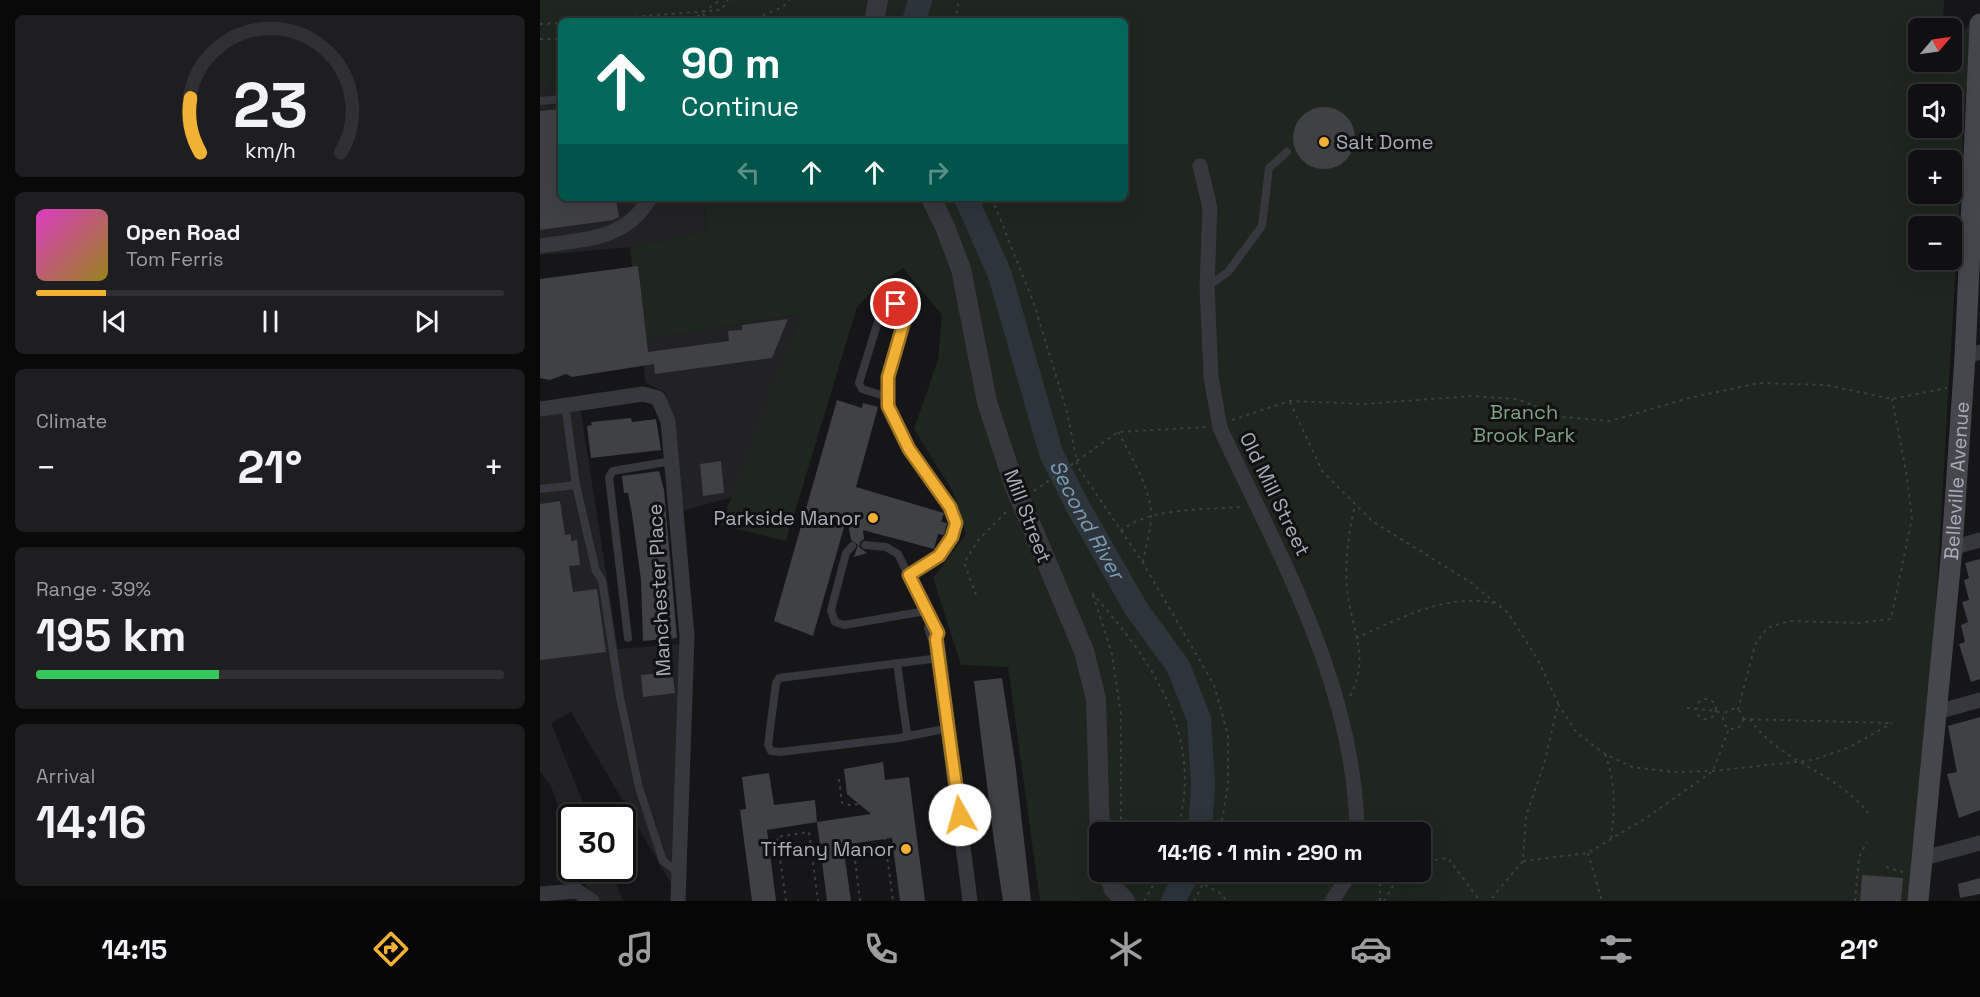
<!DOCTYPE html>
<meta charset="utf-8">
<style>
:root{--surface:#101012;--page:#1e1e20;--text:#f1f3f6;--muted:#9c9d9f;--line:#303032;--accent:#f2b134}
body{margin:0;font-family:"Space Grotesk",sans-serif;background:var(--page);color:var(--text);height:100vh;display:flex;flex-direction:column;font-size:22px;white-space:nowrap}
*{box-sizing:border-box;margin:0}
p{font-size:20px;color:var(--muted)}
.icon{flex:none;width:33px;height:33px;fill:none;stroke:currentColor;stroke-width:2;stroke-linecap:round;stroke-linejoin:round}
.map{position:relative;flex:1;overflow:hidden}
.details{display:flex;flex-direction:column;gap:15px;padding:15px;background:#09090a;width:540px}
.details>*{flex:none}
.guide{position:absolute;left:18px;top:18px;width:570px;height:183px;border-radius:9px;box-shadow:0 6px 24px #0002,0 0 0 2px var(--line);background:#00695c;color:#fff;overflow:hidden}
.needle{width:39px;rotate:61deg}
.controls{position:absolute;left:1368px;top:18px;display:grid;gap:12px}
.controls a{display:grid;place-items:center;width:54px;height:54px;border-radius:9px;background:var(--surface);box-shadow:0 6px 24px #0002,0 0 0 2px var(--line);font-size:30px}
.speed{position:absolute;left:18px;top:804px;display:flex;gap:12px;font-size:30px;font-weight:700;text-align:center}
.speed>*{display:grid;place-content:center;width:78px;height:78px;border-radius:50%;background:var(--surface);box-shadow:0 6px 24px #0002,0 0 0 2px var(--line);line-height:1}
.speed .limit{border:3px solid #111;border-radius:9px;background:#fff;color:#111}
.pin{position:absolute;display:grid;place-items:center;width:51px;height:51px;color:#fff;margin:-26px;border:3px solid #fff;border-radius:50%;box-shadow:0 2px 6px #0007}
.me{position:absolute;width:66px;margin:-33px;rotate:353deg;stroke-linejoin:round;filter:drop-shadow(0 0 4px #0008)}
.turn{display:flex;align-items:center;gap:21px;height:126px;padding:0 24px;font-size:27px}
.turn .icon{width:78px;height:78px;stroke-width:2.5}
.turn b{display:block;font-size:42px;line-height:51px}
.lanes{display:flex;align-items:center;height:57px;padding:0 24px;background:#0003;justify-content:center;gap:30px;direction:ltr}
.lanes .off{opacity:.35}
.big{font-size:45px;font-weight:600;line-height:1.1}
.details .widget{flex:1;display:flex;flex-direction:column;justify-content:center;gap:9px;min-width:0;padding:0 21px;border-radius:9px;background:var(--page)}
.details .dial{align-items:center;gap:0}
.dial svg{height:156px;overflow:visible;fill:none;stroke:var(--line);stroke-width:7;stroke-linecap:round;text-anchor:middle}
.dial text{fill:var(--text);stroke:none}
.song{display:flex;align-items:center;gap:18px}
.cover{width:72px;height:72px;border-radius:9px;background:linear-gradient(135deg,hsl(310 70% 55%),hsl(50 70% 35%))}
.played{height:6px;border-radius:3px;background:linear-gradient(90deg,var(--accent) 15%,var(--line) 15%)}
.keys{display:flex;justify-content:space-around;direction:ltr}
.heat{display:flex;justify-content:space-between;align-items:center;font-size:33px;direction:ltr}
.charge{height:9px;border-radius:4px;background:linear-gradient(90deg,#34c759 39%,var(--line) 0)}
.trip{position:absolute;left:549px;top:822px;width:342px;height:60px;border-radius:9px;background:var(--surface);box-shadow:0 6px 24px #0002,0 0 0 2px var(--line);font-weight:600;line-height:60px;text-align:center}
.menu{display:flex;height:96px;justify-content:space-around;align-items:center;background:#060607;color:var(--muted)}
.menu .icon{width:42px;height:42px}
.menu .selected{color:var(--accent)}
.menu b{font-size:27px;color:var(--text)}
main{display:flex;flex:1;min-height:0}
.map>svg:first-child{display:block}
</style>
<main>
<section class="details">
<div class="widget dial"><svg viewBox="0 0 100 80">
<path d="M14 69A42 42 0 1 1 86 69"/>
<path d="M14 69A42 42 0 0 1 9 41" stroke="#f2b134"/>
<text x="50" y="56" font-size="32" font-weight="700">23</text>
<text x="50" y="72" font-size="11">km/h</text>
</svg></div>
<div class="widget">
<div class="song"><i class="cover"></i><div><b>Open Road</b><p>Tom Ferris</p></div></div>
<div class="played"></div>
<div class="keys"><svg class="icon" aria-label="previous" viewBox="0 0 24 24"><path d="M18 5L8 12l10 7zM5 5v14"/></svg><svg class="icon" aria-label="pause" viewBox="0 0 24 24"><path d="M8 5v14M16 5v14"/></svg><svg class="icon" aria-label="next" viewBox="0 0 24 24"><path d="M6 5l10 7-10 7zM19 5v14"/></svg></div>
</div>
<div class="widget"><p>Climate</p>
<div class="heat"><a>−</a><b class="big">21°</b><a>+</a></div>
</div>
<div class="widget"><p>Range · 39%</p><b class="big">195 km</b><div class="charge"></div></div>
<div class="widget"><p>Arrival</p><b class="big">14:16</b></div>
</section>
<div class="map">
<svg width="1440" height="901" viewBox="0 0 1440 901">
<rect width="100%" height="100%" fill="#161618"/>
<g fill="#222225">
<path d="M21,86V198H163L167,231L90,247L0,255V89Z"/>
<path d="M260,314L193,497L142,511L125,392L106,383L100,341Z"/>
<path d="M39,400L78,649L141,644L133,887L31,712L11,723L49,817L32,818L31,844L11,786L0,771V406Z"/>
<path d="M40,869H70L83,901H51Z"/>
</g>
<path fill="#1e261f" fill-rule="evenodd" d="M0,0H1404L1403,28H1378V62H1412V39L1430,25L1394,635L1368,901H500L468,667L421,665L393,578L426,534L413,492L374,429L398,360L402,315L363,268L342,281L317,307L246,541L181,525L260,314L100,341L90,247L167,231L163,198H585V21H21V86L0,89ZM1378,94H1412V128H1378ZM1378,160H1412V194H1378ZM1378,226H1412V260H1378ZM560,832H880V872H560Z"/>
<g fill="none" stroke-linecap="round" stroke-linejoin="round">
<g stroke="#2c353c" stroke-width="24">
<path d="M374,21L380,0"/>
<path id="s1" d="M426,198L460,275L511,453L537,505L597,610L638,666L659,719L663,784L660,832"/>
<path d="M633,901L648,872"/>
</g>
</g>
<g fill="#404145">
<circle cx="784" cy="138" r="31"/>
<path d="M21,109V198H76L79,217L73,220L0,230V111Z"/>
<path d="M98,266L108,352L189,341L188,331L202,330V325L248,319L232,358L115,374L114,364L32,377L26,374L10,380L0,378V279Z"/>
<path d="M297,400L322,408L323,403L338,407L316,487L404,513L401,522L407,523L404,535L398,534L394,549L323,530L324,539L320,542L319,547L327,553L314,557L318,545L311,540L307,517L273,636L234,621Z"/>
<path d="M91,418L92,422L116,419L121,450L51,458L47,426L52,425L51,422Z"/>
<path d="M181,461L184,493L163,496L160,464Z"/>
<path d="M119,471L124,490L137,638L103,641L101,580L92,514L88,493H84L82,476Z"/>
<path d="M20,501L25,535L31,534V541L37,540L40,565L29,566L33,592L57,589L66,652L0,660V504Z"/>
<path d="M1440,559V679L1431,682L1419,644L1425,642L1421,625L1428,622L1422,602L1429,600L1424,580L1429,578L1425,563Z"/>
<path d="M132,672L135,693L103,697L101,675Z"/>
<path d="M462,678L475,762L491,901H463L454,841L434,681Z"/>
<path d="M1440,717V810L1419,818L1407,774L1417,772L1408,726Z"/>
<path d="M343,762L345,780L369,777L385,901H360L352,838L303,845L311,901H287L277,822L331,814L307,794L304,769Z"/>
<path d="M229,773L234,805L275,800L277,822L227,830L236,901H212L200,810L206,809L202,777Z"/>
<path d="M1322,875L1363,878L1361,901H1320Z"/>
<path d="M1440,878V894L1420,898L1418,884Z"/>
</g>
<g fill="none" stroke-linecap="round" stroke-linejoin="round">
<g stroke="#3d3f44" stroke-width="2" stroke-dasharray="3 4.5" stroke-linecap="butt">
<path d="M163,14L167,21"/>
<path d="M42,21L181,10L188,0"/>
<path d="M151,21L180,0"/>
<path d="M209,21L243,7L249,0"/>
<path d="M415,21L419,0"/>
<path d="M0,24L21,23"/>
<path d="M0,39H21"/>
<path d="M452,198L494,304L527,412L538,467L603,563L674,685L688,735V785L680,832"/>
<path d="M750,402L782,471L832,521L930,582L968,613L997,658L1018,703L1005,761L986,816L983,861L949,901"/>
<path d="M692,420L750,401L824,404L932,396L977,399L1023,417L1070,421L1149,398L1219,383L1286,385L1352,399L1407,388"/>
<path d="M578,432C590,454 612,491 611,516C611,531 605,548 603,563"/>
<path d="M494,491L578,432L667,427"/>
<path d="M581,531C609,507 665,510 701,507"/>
<path d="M552,593C613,662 665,736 637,832"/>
<path d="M436,595L424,563L439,539L467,511"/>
<path d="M553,595L572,654L581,715V832"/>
<path d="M816,638C860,619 904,593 954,603"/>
<path d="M810,696C831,657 811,629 807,589C805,560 808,534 815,506"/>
<circle cx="1166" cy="709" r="10"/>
<path d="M1018,704L1036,732L1065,754L1092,767L1133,772L1173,771L1273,760L1310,747L1352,723"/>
<path d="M1147,708L1176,711L1184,715"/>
<circle cx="1193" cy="719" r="10"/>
<path d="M1198,710L1215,645L1227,628L1249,621L1318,623L1351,619L1372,518L1366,471L1352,399"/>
<path d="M1203,719L1350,723"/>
<path d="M1210,719C1240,763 1296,771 1328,813"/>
<path d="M1065,754C1076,783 1075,809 1071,839"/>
<path d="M299,779L302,803L310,805L340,802L353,901"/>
<path d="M1048,853L1062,901"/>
<path d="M983,861L1048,853L1106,818L1173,771L1189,728"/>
<path d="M880,862L908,858L940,901"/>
<path d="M1346,867L1363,872"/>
<path d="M665,885L680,893L687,901"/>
<path d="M246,901L237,837L269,832L278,901"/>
<path d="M320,901L314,851L346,846"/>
<path d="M604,901L621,872"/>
<path d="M654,901L669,872"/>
<path d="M840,901V872"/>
<path d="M844,901L859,876L866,872"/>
<path d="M1315,901L1319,857L1327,842"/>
</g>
<g stroke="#37383d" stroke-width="8">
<path d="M0,101L21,99"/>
<path d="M668,286L688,272L722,226L729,168L747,152"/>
<path d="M348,397L322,389L319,383L340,315C347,307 351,302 362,307L365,318L348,377V406L369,449L410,507L416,523L413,537L399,556L369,575"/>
<path d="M25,405L36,485"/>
<path d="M0,489L36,485L56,571L62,580L80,697L99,788L123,861L138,872"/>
<path d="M325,545L346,547L358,554L392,623L396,626L397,641"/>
<path d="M312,546L306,553L291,610L295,622L304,625L386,611"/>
<path d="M392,623L388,628L391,637L396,639"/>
<path d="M88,638L69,477L73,471L132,461"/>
<path d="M400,658L239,678L236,683L228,745L231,751L240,752L359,738L409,728"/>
<path d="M357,663L367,734"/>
</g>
<g stroke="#37383d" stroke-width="15">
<path d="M660,166L670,208L667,286L671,377L680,428C740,557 815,686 817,832"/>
<path d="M0,246C43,239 85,241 110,198"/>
<path d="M1425,357L1440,352"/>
<path d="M0,409L103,394L118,398L128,421L147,636L138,901"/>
<path d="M1412,548L1440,540"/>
<path d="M397,641L430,901"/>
<path d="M1397,712L1440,700"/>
<path d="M1380,859L1440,843"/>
<path d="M0,894L37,891L52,901"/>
<path d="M792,901L811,872"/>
</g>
<g stroke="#37383d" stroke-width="20">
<path d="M334,21L338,0"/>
<path d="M391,198L405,227L421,269L447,402L475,487L544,651L556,699L560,838"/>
<path d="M567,872L574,889L585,901"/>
</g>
<path stroke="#45474d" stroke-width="21" id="s2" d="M1378,901L1412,548L1425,357L1440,24"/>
</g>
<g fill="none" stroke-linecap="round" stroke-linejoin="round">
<g stroke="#9d7322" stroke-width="15">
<path id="route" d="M356,304L362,307L365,318L348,377V406L369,449L410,507L416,523L412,537L399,556L369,575L398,633L396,639L420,815"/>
</g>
<use href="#route" stroke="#f2b134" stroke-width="10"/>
</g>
<g fill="#f2b134" stroke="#111113" stroke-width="2">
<circle cx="784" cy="142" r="6"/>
<circle cx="333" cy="518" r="6"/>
<circle cx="366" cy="849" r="6"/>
</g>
<g text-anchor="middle" stroke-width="6" stroke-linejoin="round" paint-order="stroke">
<g font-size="20" fill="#a8adb8" stroke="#111113" text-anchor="end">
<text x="796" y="149" text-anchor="start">Salt Dome</text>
<text x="321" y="525">Parkside Manor</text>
<text x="354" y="856">Tiffany Manor</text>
</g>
<g font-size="20" fill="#7fa381" stroke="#111113">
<text x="984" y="419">Branch<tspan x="984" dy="23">Brook Park</tspan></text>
</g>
<g font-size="20" fill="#a8adb8" stroke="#111113">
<text dy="7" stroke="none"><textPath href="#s2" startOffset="422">Belleville Avenue</textPath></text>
<text transform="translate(735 494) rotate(64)" y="7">Old Mill Street</text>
<text transform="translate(488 516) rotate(69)" y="7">Mill Street</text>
<text transform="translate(119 590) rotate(-93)" y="7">Manchester Place</text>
</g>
<g font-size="21" font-style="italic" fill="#7f9bb3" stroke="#111113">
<text dy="7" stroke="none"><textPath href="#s1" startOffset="345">Second River</textPath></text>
</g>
</g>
</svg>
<div class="controls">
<a><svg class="needle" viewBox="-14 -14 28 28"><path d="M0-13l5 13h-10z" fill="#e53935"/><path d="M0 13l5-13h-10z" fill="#9c9d9f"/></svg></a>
<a><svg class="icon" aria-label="sound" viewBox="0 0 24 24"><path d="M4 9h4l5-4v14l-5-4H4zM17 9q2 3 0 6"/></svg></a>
<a>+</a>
<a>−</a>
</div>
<div class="speed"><div class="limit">30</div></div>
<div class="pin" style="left:356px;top:304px;background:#d93025"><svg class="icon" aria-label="arrive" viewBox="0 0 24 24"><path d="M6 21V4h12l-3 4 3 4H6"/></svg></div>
<svg class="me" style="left:420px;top:815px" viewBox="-20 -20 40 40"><circle r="19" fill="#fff"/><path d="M0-13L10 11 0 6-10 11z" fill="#f2b134"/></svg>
<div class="trip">14:16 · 1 min · 290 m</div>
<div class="guide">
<div class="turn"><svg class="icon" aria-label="ahead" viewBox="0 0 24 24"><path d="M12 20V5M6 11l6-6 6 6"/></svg><div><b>90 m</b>Continue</div></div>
<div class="lanes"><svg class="icon off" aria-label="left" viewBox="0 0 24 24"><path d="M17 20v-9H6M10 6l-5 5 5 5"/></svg><svg class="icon" aria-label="ahead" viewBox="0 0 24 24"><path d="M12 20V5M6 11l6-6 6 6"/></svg><svg class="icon" aria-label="ahead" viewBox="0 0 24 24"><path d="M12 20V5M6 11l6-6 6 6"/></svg><svg class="icon off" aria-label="right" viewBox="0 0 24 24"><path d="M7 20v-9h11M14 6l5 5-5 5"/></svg></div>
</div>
</div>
</main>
<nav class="menu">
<b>14:15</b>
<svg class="icon selected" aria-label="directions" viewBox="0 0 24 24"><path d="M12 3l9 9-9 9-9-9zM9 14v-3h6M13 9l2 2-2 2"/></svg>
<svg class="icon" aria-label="music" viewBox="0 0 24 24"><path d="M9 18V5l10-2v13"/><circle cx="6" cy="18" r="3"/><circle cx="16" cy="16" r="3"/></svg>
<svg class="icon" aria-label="phone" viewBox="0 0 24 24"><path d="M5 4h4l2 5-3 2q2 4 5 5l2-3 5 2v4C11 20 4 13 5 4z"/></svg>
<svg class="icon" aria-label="climate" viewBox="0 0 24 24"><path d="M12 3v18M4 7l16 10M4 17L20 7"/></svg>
<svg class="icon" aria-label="car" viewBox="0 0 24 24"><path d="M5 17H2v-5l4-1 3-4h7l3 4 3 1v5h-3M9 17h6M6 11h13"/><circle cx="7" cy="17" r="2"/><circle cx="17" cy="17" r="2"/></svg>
<svg class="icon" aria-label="filters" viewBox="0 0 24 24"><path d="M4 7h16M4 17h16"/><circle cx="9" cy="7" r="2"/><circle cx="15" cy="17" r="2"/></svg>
<b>21°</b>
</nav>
